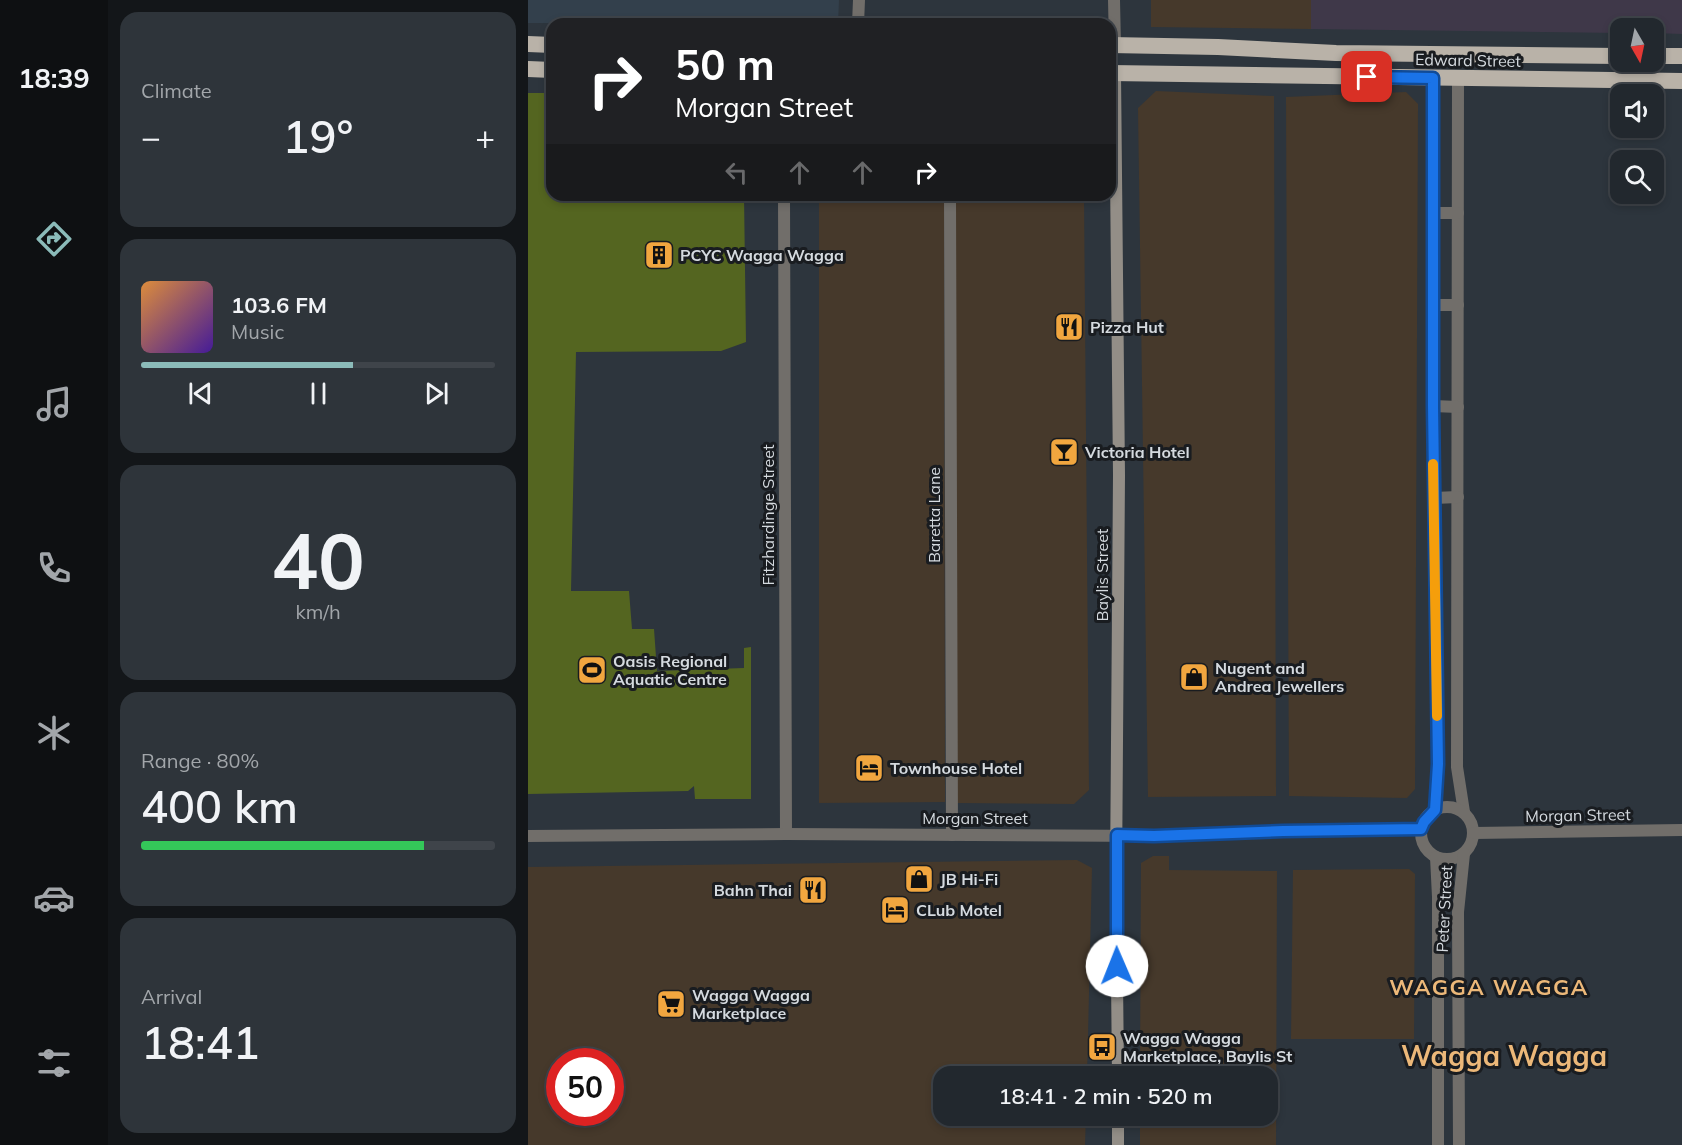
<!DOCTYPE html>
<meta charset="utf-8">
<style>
:root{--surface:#22282e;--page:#2e343a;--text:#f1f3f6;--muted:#a2a6aa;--line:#3f444a;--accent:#8bbbb9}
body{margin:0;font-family:Mulish,sans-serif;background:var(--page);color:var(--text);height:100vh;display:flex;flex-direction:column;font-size:22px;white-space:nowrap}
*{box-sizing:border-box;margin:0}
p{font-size:20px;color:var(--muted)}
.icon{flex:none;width:33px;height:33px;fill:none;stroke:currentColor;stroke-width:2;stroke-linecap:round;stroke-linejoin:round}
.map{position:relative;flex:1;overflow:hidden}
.panel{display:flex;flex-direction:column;gap:12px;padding:12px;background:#131619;width:420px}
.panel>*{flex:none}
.banner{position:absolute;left:18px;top:18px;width:570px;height:183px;border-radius:18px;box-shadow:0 3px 9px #0003,0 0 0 2px var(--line);background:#202124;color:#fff;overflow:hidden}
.needle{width:39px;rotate:171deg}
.buttons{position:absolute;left:1082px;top:18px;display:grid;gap:12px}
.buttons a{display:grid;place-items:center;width:54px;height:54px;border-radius:12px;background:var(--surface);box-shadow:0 3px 9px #0003,0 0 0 2px var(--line);font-size:30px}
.speed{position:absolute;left:18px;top:1048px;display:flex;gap:12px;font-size:30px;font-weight:700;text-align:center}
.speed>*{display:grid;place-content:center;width:78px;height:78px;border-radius:50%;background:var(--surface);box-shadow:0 3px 9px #0003,0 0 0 2px var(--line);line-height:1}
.speed .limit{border:9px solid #d22;background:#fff;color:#111}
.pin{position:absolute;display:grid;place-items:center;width:51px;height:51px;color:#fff;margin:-26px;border-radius:12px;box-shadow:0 3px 9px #0006}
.me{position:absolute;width:66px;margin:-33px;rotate:359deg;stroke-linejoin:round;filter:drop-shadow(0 0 4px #0008)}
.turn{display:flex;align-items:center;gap:21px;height:126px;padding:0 30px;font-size:27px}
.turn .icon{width:78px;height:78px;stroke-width:2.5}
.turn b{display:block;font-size:42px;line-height:51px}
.lanes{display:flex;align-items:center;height:57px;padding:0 30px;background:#0003;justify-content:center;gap:30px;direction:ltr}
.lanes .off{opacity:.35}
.big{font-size:45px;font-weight:600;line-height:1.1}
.panel .tile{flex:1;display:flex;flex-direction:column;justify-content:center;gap:9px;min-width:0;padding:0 21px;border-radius:18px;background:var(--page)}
.panel .dial{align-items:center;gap:0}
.dial b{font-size:78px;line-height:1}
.song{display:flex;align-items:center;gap:18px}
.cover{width:72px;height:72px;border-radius:9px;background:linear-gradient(135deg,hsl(30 70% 55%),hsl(260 70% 35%))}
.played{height:6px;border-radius:3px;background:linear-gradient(90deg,var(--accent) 60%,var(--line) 60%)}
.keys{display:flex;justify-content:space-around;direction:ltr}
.heat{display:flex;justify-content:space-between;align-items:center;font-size:33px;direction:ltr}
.charge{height:9px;border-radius:4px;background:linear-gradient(90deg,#34c759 80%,var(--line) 0)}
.trip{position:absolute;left:405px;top:1066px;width:345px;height:60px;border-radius:18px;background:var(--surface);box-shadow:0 3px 9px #0003,0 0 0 2px var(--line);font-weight:600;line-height:60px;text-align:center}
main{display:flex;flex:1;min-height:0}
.tabs{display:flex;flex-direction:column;width:108px;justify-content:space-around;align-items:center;background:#0e1012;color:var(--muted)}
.tabs .icon{width:42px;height:42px}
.tabs .selected{color:var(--accent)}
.tabs b{font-size:27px;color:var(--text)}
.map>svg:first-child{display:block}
</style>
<main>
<nav class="tabs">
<b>18:39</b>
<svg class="icon selected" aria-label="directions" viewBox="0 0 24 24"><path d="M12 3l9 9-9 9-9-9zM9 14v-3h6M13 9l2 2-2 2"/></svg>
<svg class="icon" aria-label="music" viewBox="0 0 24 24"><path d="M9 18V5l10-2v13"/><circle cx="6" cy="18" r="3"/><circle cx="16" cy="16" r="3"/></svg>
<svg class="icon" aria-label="phone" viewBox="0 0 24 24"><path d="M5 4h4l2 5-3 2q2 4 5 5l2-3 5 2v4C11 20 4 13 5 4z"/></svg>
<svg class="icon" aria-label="climate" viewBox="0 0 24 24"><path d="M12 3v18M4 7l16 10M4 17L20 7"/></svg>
<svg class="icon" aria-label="car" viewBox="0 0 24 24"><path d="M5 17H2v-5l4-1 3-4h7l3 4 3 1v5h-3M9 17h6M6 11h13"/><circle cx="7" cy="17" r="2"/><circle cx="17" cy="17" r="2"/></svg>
<svg class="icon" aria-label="filters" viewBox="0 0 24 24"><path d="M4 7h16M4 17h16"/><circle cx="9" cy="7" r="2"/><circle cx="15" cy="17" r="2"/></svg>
</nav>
<section class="panel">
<div class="tile"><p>Climate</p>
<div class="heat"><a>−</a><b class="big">19°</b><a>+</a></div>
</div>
<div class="tile">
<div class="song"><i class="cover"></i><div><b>103.6 FM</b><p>Music</p></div></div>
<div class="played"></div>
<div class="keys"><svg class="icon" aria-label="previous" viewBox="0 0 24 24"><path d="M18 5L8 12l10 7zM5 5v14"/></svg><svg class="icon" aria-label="pause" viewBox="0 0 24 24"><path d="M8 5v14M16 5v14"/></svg><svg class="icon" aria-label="next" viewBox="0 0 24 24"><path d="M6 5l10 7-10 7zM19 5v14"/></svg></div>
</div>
<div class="tile dial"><b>40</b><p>km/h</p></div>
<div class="tile"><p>Range · 80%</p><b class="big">400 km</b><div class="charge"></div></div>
<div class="tile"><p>Arrival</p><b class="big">18:41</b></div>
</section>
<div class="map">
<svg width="1154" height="1145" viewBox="0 0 1154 1145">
<rect width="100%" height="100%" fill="#2d353d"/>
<g fill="#46392b" fill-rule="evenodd">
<path d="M623,0H783V29L623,27Z"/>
<path d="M628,91L746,96L748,796L620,797L610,108Z"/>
<path d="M878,92L890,104L887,789L879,798L761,796L758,97Z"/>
<path d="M291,195H416L417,802L291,803Z"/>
<path d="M427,195H556L561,790L546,804L429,803Z"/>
<path d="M625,856H641V870L749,871L748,1145H612V1116H740V1077H612L613,863Z"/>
<path d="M549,860L564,868L559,1077H416V1116H558L557,1145H0V867ZM32,1062H82V1113H32Z"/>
<path d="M881,869L887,874L886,1039H763L765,870Z"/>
</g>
<path fill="#33404c" d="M0,0H311L310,24L0,23Z"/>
<path fill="#3f3849" d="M783,0H1154V34L1125,33V28H1092V33L783,29Z"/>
<path fill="#546520" d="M0,93H24V195H216L218,342L193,351L48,352L43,591H101L104,629H126L129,671L216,668V648L223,647V799H167L166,786L160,791L0,794Z"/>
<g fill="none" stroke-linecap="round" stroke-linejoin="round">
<g stroke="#716e6a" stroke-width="12">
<path d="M586,0L587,45"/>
<path d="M330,24L331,0"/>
<path d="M905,78V406L910,764L907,810"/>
<path d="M930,78L929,767L936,812"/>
<path d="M256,195L258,834"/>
<path d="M422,195L424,835"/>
<path d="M905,213H930"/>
<path d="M905,305H930"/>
<path d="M905,406L930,407"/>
<path d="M906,498L930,497"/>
<circle cx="919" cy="833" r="26"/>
<path d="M946,833L1154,830"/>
<path d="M0,836L258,834L626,836L755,831L893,829"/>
<path d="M908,857L910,897V1145"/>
<path d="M931,1145L930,912L936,854"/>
</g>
<g stroke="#938e87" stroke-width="12">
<path d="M587,73L591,475L588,877L590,1077"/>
<path d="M590,1145V1116"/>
</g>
<g stroke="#b9b2a8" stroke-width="16">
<path d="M0,44L24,45"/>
<path d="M582,45L690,47L808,53L1092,56"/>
<path d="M1125,56H1154"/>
<path d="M0,69L24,70"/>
<path d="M582,73L1154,81"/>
</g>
</g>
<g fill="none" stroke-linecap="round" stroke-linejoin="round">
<g stroke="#114b97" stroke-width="15">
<path id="route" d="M589,966V835L626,836L755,831L893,829L896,822L907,810L910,764L905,406V78L839,77"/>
</g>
<use href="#route" stroke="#1a73e8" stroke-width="10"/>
<path stroke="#f59e0b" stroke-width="10" d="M905,464L909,716"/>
</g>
<defs>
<g id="building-square" transform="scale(1.5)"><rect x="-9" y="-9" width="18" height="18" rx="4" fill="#f1a63f" stroke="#191c20"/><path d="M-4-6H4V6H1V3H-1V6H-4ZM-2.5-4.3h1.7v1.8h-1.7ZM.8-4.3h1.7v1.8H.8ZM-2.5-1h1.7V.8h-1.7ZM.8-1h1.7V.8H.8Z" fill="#111"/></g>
<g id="restaurant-square" transform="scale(1.5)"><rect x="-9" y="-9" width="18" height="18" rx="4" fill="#f1a63f" stroke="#191c20"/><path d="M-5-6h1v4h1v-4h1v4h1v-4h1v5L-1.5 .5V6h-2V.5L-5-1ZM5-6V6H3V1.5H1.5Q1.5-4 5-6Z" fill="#111"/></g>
<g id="bar-square" transform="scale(1.5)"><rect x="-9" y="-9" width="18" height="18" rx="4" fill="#f1a63f" stroke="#191c20"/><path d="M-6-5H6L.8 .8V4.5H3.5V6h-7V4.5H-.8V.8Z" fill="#111"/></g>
<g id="stadium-square" transform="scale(1.5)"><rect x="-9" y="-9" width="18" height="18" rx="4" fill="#f1a63f" stroke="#191c20"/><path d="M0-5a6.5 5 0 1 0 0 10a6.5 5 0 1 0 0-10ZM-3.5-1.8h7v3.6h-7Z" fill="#111"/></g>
<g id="shop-square" transform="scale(1.5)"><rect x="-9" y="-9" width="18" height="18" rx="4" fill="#f1a63f" stroke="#191c20"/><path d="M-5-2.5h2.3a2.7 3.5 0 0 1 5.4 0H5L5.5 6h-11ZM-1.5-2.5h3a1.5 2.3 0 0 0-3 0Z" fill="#111"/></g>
<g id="hotel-square" transform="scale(1.5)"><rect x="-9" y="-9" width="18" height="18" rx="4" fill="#f1a63f" stroke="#191c20"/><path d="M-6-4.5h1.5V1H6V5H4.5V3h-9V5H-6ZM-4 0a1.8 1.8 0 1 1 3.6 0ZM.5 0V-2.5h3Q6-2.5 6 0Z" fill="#111"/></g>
<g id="supermarket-square" transform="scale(1.5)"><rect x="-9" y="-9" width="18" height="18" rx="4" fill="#f1a63f" stroke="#191c20"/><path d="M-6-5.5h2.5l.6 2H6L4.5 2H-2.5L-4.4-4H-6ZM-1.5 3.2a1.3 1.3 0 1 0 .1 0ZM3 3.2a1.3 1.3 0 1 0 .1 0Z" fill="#111"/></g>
<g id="bus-square" transform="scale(1.5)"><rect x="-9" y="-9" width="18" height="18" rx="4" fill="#f1a63f" stroke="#191c20"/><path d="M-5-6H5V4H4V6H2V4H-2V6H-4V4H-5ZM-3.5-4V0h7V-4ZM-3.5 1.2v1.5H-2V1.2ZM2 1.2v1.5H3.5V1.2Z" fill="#111"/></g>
</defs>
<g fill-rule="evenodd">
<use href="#building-square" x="131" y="255"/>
<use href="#restaurant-square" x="541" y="327"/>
<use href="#bar-square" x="536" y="452"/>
<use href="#stadium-square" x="64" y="670"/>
<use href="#shop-square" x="666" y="677"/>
<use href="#hotel-square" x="341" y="768"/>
<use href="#shop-square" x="391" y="879"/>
<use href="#restaurant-square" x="285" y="890"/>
<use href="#hotel-square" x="367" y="910"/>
<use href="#supermarket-square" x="143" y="1004"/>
<use href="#bus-square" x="574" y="1047"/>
</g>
<g text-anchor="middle" stroke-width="6" stroke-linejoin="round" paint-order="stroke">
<g font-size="16" fill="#d5dadf" stroke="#191c20">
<text transform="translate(940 60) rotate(1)" y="6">Edward Street</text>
<text transform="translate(240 515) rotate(-90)" y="6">Fitzhardinge Street</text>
<text transform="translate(406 515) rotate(-90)" y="6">Baretta Lane</text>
<text transform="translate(574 575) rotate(-90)" y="6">Baylis Street</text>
<text transform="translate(1050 815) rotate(-1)" y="6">Morgan Street</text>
<text x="447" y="824">Morgan Street</text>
<text transform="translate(916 909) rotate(-87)" y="6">Peter Street</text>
</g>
<g font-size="16" font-weight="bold" fill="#d5dadf" stroke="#191c20" text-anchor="start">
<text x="152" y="261">PCYC Wagga Wagga</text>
<text x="562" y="333">Pizza Hut</text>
<text x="557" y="458">Victoria Hotel</text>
<text x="85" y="667">Oasis Regional<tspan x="85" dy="18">Aquatic Centre</tspan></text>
<text x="687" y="674">Nugent and<tspan x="687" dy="18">Andrea Jewellers</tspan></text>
<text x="362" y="774">Townhouse Hotel</text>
<text x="412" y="885">JB Hi-Fi</text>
<text x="264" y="896" text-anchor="end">Bahn Thai</text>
<text x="388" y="916">CLub Motel</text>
<text x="164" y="1001">Wagga Wagga<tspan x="164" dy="18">Marketplace</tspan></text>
<text x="595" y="1044">Wagga Wagga<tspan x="595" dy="18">Marketplace, Baylis St</tspan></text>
</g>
<g font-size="22" font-weight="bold" letter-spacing="1.5" fill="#ecb879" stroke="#191c20">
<text x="961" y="995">WAGGA WAGGA</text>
</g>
<g font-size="28" font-weight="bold" fill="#ecb879" stroke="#191c20">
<text x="976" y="1066">Wagga Wagga</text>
</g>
</g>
</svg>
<div class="buttons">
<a><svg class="needle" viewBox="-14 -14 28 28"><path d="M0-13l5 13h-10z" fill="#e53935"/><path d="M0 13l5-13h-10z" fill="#a2a6aa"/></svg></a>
<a><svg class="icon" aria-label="sound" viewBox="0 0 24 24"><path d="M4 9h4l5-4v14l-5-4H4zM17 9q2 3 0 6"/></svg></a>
<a><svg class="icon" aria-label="search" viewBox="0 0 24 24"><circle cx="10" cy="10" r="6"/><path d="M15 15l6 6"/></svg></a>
</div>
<div class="speed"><div class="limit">50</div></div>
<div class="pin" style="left:839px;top:77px;background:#d93025"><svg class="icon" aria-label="arrive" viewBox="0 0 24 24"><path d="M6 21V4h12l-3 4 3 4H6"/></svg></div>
<svg class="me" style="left:589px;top:966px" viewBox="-20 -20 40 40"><circle r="19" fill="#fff"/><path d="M0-13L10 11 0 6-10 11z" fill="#1a73e8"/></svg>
<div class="trip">18:41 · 2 min · 520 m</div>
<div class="banner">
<div class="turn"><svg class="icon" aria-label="right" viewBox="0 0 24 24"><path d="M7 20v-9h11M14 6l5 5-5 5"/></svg><div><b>50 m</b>Morgan Street</div></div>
<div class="lanes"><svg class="icon off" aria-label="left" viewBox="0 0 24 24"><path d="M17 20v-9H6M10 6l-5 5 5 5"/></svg><svg class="icon off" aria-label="ahead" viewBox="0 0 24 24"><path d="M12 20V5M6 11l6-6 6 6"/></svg><svg class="icon off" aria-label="ahead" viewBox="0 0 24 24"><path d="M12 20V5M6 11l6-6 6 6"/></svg><svg class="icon" aria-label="right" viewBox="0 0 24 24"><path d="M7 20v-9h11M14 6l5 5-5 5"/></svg></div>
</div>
</div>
</main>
